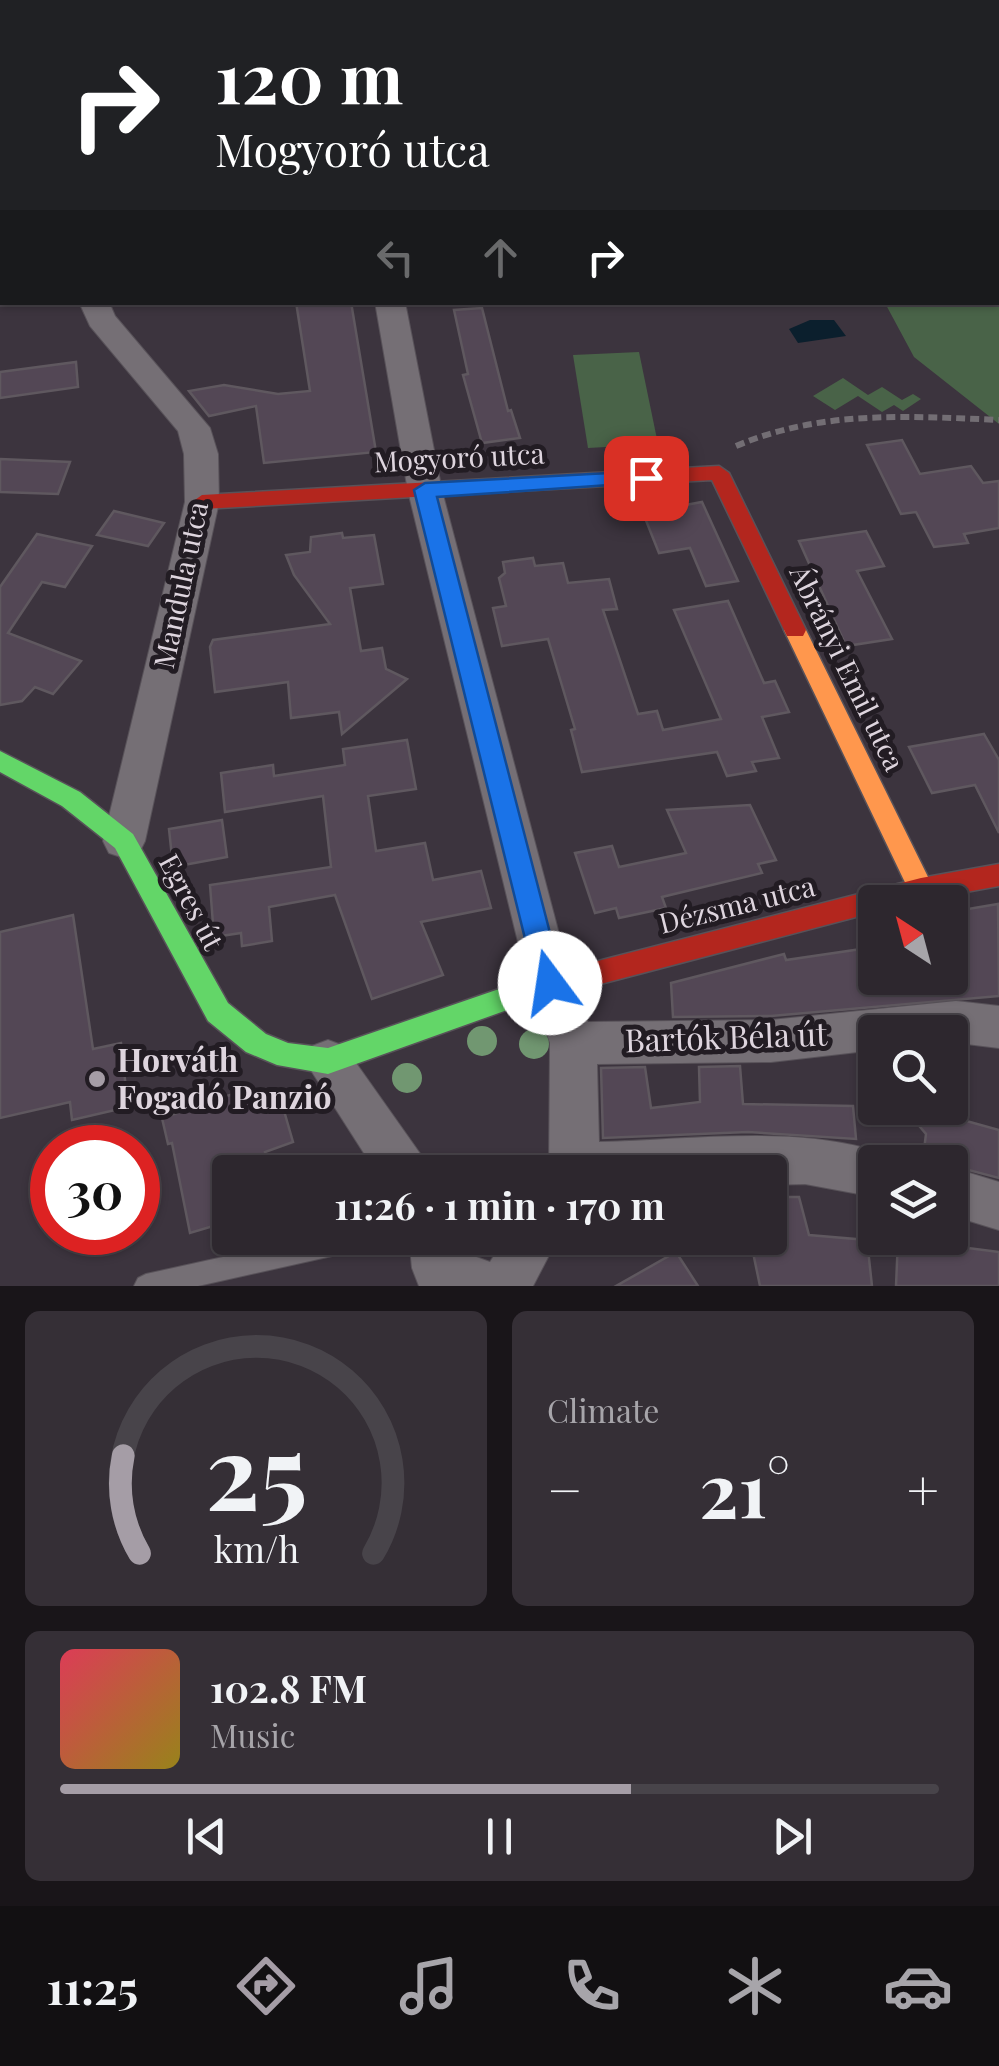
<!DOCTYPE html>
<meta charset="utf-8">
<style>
:root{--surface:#2d272e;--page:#352f36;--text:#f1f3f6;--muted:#a7a5aa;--line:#48444a;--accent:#a59da6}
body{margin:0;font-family:"Playfair Display",serif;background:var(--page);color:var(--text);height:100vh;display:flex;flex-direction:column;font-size:38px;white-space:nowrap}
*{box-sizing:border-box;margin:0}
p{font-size:32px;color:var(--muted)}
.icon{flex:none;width:55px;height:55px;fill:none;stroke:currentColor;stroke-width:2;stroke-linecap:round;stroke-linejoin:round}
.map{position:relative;height:1286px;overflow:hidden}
.drawer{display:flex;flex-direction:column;gap:25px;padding:25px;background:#191519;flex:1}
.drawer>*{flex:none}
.top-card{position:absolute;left:0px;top:0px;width:1000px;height:305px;box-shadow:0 2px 8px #0004,0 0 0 2px var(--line);background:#202124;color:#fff;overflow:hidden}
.needle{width:65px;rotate:324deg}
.fabs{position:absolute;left:858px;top:885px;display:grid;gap:20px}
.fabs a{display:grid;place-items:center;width:110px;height:110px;border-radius:10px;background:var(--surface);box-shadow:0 2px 8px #0004,0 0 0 2px var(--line);font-size:50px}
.speed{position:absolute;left:30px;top:1125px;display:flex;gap:20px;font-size:50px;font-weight:700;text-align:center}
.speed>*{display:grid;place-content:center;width:130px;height:130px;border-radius:50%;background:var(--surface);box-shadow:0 2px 8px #0004,0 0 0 2px var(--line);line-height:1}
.speed .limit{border:15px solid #d22;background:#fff;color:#111}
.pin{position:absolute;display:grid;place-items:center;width:85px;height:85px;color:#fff;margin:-42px;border-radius:20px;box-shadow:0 5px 15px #0006}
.me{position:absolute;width:110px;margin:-55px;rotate:346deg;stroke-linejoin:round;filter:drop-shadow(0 0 8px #0008)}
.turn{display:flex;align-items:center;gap:35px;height:210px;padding:0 50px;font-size:45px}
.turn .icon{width:130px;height:130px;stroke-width:2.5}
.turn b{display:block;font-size:70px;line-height:85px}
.lanes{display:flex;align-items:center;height:95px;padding:0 50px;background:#0003;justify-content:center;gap:50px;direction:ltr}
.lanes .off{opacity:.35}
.big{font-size:75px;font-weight:700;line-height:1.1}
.drawer .tile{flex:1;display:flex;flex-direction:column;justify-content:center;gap:15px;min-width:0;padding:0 35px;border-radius:15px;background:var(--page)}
.drawer .dial{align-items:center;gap:0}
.dial svg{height:260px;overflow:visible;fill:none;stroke:var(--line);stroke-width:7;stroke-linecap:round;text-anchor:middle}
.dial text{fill:var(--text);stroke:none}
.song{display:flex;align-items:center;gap:30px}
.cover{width:120px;height:120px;border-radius:15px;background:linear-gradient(135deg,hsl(350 70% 55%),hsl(50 70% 35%))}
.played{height:10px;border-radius:5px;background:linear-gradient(90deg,var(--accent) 65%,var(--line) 65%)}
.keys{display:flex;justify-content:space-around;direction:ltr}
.heat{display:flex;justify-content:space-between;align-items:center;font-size:55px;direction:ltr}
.drawer .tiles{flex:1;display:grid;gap:25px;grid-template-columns:1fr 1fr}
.tile:last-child{grid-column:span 2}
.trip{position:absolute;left:212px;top:1155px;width:575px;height:100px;border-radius:10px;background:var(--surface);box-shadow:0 2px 8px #0004,0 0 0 2px var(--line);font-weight:700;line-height:100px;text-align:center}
.dock{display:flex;height:160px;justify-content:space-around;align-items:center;background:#121012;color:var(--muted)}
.dock .icon{width:70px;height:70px}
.dock .on{color:var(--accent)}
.dock b{font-size:45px;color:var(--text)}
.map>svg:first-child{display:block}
</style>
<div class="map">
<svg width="999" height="1286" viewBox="0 0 999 1286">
<rect width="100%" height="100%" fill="#3c343e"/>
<g fill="#496348">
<path d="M999,144V424L914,357L885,303L998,302Z"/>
<path d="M639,352L658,444L588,448L573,355Z"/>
<path d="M843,378L868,395L882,387L902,400L913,394L921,399L903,411L894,405L882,412L858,396L835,410L813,396Z"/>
</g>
<path fill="#0b1f2d" d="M810,320H834L846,336L798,343L789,329Z"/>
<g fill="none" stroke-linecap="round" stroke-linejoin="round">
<path stroke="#0b1f2d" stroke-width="8" d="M607,2L626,0"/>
</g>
<g fill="#534755" stroke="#5f585f" stroke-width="2.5">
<path d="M296,302H351L376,452L264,463L256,406L209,416L189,391L224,385L278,394L310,391Z"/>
<path d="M482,308L508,411L511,410L520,438L482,443L463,375L468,374L454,310Z"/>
<path d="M76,362L78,387L0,398V372Z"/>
<path d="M902,440L920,474L971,466L983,483L999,481V528L964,534L968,543L934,547L916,512L901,514L867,445Z"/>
<path d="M0,459L70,462L58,494L0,492Z"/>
<path d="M677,495L680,506L702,502L738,581L706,586L690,548L659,553L637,498Z"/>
<path d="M114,511L164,523L148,546L97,535Z"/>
<path d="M866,531L884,566L857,571L892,639L846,646L799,541Z"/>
<path d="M342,533L343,538L374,535L383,584L350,588L361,651L382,648L386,669L407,679L342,734L339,712L291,718L288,682L215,692L210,647L213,640L330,624L294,575L286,555L310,552L311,537Z"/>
<path d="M37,534L92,546L65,587L42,582L8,633L81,661L53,694L35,687L22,701L0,705V587Z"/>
<path d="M533,558L535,566L563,563L568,583L609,579L617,609L603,610L638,714L657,711L663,730L721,719L674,610L728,601L764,683L775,681L789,712L762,717L779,758L752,762L756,771L727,776L717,752L582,772L571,730L575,729L548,639L502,646L493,608L506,606L499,578L505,573L503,562Z"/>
<path d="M984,734L999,760V833L975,785L932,793L909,747Z"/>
<path d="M407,740L416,789L368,796L376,851L425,843L433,880L481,871L491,908L421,922L443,975L372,999L335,895L269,907L272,941L242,946L241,933L214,937L210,885L331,867L323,796L225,812L221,773L273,765L274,776L345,765L343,749Z"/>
<path d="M750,805L776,860L758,864L762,873L662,897L666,908L619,918L616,908L595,913L575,853L612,846L619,867L686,853L667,810Z"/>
<path d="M222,820L227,857L173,867L169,829Z"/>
<path d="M998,904L999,996L771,1016L673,1017L671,983L784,954L786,960L875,947V978H950V912Z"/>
<path d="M73,915L93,1049L121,1043L128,1107L72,1120L70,1102L0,1118V932Z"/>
<path d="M740,1066L743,1104L853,1106L856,1139L748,1132L603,1138L601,1068L645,1067L651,1108L700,1102L699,1067Z"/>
<path d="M248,1089L250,1099L278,1090L293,1142L265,1152L271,1172H230V1221L190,1233L172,1143L168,1144L162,1118Z"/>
<path d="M904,1108H952V1117L999,1130V1178L923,1158L926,1134Z"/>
<path d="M770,1197H799L809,1235L867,1240L872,1286H760L750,1238H770Z"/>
<path d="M898,1239L999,1252V1286H896Z"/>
<path d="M676,1252L698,1286H616Z"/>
</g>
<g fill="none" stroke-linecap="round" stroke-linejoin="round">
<g stroke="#585259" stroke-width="2">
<g id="lane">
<path d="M975,0H988L990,2H977Z"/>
<rect x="998" y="9" width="1" height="7"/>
<path d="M0,107L2,108V118L0,117Z"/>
<path d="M310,1238H371L367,1246L359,1250L198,1286H134L138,1278L146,1274Z"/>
</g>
</g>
<g stroke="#585259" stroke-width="2">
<g id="street">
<rect x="998" y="131" width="1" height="16"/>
<path d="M79,302H109L115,316L210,428L218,454L219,502L145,841L139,853L124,858L109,853L103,841L185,502L184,454L178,431L90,326Z"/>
<path d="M375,302H405L442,491L572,983L588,1022L771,1020L956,1001L999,1006V1048L950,1042V1032H875V1050L771,1062L597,1064L599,1142C691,1140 807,1123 892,1157L894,1162H875V1197L805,1184L770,1185V1172H549L550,1043L528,983L408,491Z"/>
<path d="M328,1040L344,1046L421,1155L428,1172H376L305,1061L312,1046Z"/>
<path d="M950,1167L999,1182V1230L950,1215Z"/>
<path d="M409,1238H459L460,1251L490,1262L505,1238H558L533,1286H419L412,1268Z"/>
</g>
</g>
<g stroke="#585259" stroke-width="3">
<g id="fast">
<path d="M895,0H913L914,2H897Z"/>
<rect x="998" y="41" width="1" height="9"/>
<path d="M0,751L80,792L133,834L228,1003L266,1034L288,1043L328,1048L528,979L538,983L541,991L538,999L328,1074L277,1065L246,1052L208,1021L115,848L62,806L0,772Z"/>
</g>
</g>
<g stroke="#585259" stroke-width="3">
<path id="slow" d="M795,622L806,630L930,881L934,889L930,897L921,900L912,897L784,630Z"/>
</g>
<g stroke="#585259" stroke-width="3">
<g id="jam">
<path d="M2,162V173L0,174V163Z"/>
<path d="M719,466L729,473L806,630L803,636H787L712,480L202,509L192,502L202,495Z"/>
<path d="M999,864V886L911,902H875V912L528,1003L518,999L515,991L518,983L528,979L921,878Z"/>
</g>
</g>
<path stroke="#736e74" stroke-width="6" stroke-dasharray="9 5" stroke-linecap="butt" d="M736,446C821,410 908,416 999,420"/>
<use href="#lane" fill="#756f75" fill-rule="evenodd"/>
<use href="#street" fill="#756f75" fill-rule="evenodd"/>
<use href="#fast" fill="#63d668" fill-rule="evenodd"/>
<use href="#slow" fill="#ff974d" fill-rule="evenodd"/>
<use href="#jam" fill="#b3261e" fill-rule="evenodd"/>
</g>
<g fill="#719771">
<circle cx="482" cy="1041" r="15"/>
<circle cx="534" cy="1044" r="15"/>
<circle cx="407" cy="1078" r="15"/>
</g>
<path fill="#1a73e8" stroke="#114b97" stroke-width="2.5" d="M646,471L653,473L656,478L653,482L437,497L563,983L559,991L550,995L540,991L536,983L414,490L425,483Z"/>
<circle fill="#a59da6" stroke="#221c23" stroke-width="4" cx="97" cy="1079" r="10"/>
<g text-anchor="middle" stroke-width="10" stroke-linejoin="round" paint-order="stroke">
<g font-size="28" fill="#ded5de" stroke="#221c23">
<text transform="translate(459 458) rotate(-3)" y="10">Mogyoró utca</text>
<text transform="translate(181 585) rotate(-78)" y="10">Mandula utca</text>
<text transform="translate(847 668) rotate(64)" y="10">Ábrányi Emil utca</text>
<text transform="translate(191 902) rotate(62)" y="10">Egres út</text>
<text transform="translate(737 905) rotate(-14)" y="10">Dézsma utca</text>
</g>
<g font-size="32" fill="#ded5de" stroke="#221c23">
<text transform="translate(726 1038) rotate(-2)" y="11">Bartók Béla út</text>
</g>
<g font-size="32" font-weight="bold" fill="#ded5de" stroke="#221c23" text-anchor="start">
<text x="117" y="1072">Horváth<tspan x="117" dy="37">Fogadó Panzió</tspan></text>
</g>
</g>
</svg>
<div class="fabs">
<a><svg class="needle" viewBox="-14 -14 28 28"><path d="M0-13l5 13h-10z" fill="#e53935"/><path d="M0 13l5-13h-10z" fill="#a7a5aa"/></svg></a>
<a><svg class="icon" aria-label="search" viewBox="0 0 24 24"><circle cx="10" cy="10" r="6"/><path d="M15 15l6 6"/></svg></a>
<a><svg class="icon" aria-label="layers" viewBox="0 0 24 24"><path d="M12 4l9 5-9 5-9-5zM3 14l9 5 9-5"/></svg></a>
</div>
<div class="speed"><div class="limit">30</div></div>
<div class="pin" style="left:646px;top:478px;background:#d93025"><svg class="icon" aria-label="arrive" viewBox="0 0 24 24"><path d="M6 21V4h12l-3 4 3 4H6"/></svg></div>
<svg class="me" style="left:550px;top:983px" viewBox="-20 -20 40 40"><circle r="19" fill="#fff"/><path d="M0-13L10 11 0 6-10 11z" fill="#1a73e8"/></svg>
<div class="trip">11:26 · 1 min · 170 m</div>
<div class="top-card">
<div class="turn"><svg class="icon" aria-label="right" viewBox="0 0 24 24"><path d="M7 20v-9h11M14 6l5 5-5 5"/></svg><div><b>120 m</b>Mogyoró utca</div></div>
<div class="lanes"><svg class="icon off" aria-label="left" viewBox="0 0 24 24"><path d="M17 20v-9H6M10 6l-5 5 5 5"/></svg><svg class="icon off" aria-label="ahead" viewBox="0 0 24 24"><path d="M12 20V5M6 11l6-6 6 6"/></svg><svg class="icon" aria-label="right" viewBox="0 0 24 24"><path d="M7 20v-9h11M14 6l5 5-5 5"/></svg></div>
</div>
</div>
<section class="drawer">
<div class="tiles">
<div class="tile dial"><svg viewBox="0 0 100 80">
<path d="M14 69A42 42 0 1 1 86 69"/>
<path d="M14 69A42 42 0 0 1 9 39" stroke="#a59da6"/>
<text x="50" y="56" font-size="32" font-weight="700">25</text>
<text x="50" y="72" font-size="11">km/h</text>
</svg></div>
<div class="tile"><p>Climate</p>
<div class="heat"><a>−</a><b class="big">21°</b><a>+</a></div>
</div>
<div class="tile">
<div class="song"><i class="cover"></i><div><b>102.8 FM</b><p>Music</p></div></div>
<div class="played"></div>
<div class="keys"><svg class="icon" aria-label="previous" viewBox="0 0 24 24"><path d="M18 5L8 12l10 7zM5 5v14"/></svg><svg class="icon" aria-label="pause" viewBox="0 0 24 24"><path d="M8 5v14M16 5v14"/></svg><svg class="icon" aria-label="next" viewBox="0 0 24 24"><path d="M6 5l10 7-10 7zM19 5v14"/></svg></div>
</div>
</div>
</section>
<nav class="dock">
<b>11:25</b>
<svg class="icon on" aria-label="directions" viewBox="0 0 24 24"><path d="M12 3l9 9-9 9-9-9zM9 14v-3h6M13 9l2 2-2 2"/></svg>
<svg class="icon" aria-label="music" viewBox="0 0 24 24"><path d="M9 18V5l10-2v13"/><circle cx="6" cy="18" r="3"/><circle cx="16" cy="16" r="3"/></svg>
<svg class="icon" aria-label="phone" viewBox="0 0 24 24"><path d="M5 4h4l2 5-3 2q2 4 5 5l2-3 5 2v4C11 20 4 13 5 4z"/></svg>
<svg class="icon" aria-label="climate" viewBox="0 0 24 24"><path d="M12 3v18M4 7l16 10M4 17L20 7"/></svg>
<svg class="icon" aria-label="car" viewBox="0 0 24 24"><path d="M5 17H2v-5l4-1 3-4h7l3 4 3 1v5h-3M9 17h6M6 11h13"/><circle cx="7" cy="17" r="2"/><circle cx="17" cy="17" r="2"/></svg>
</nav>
